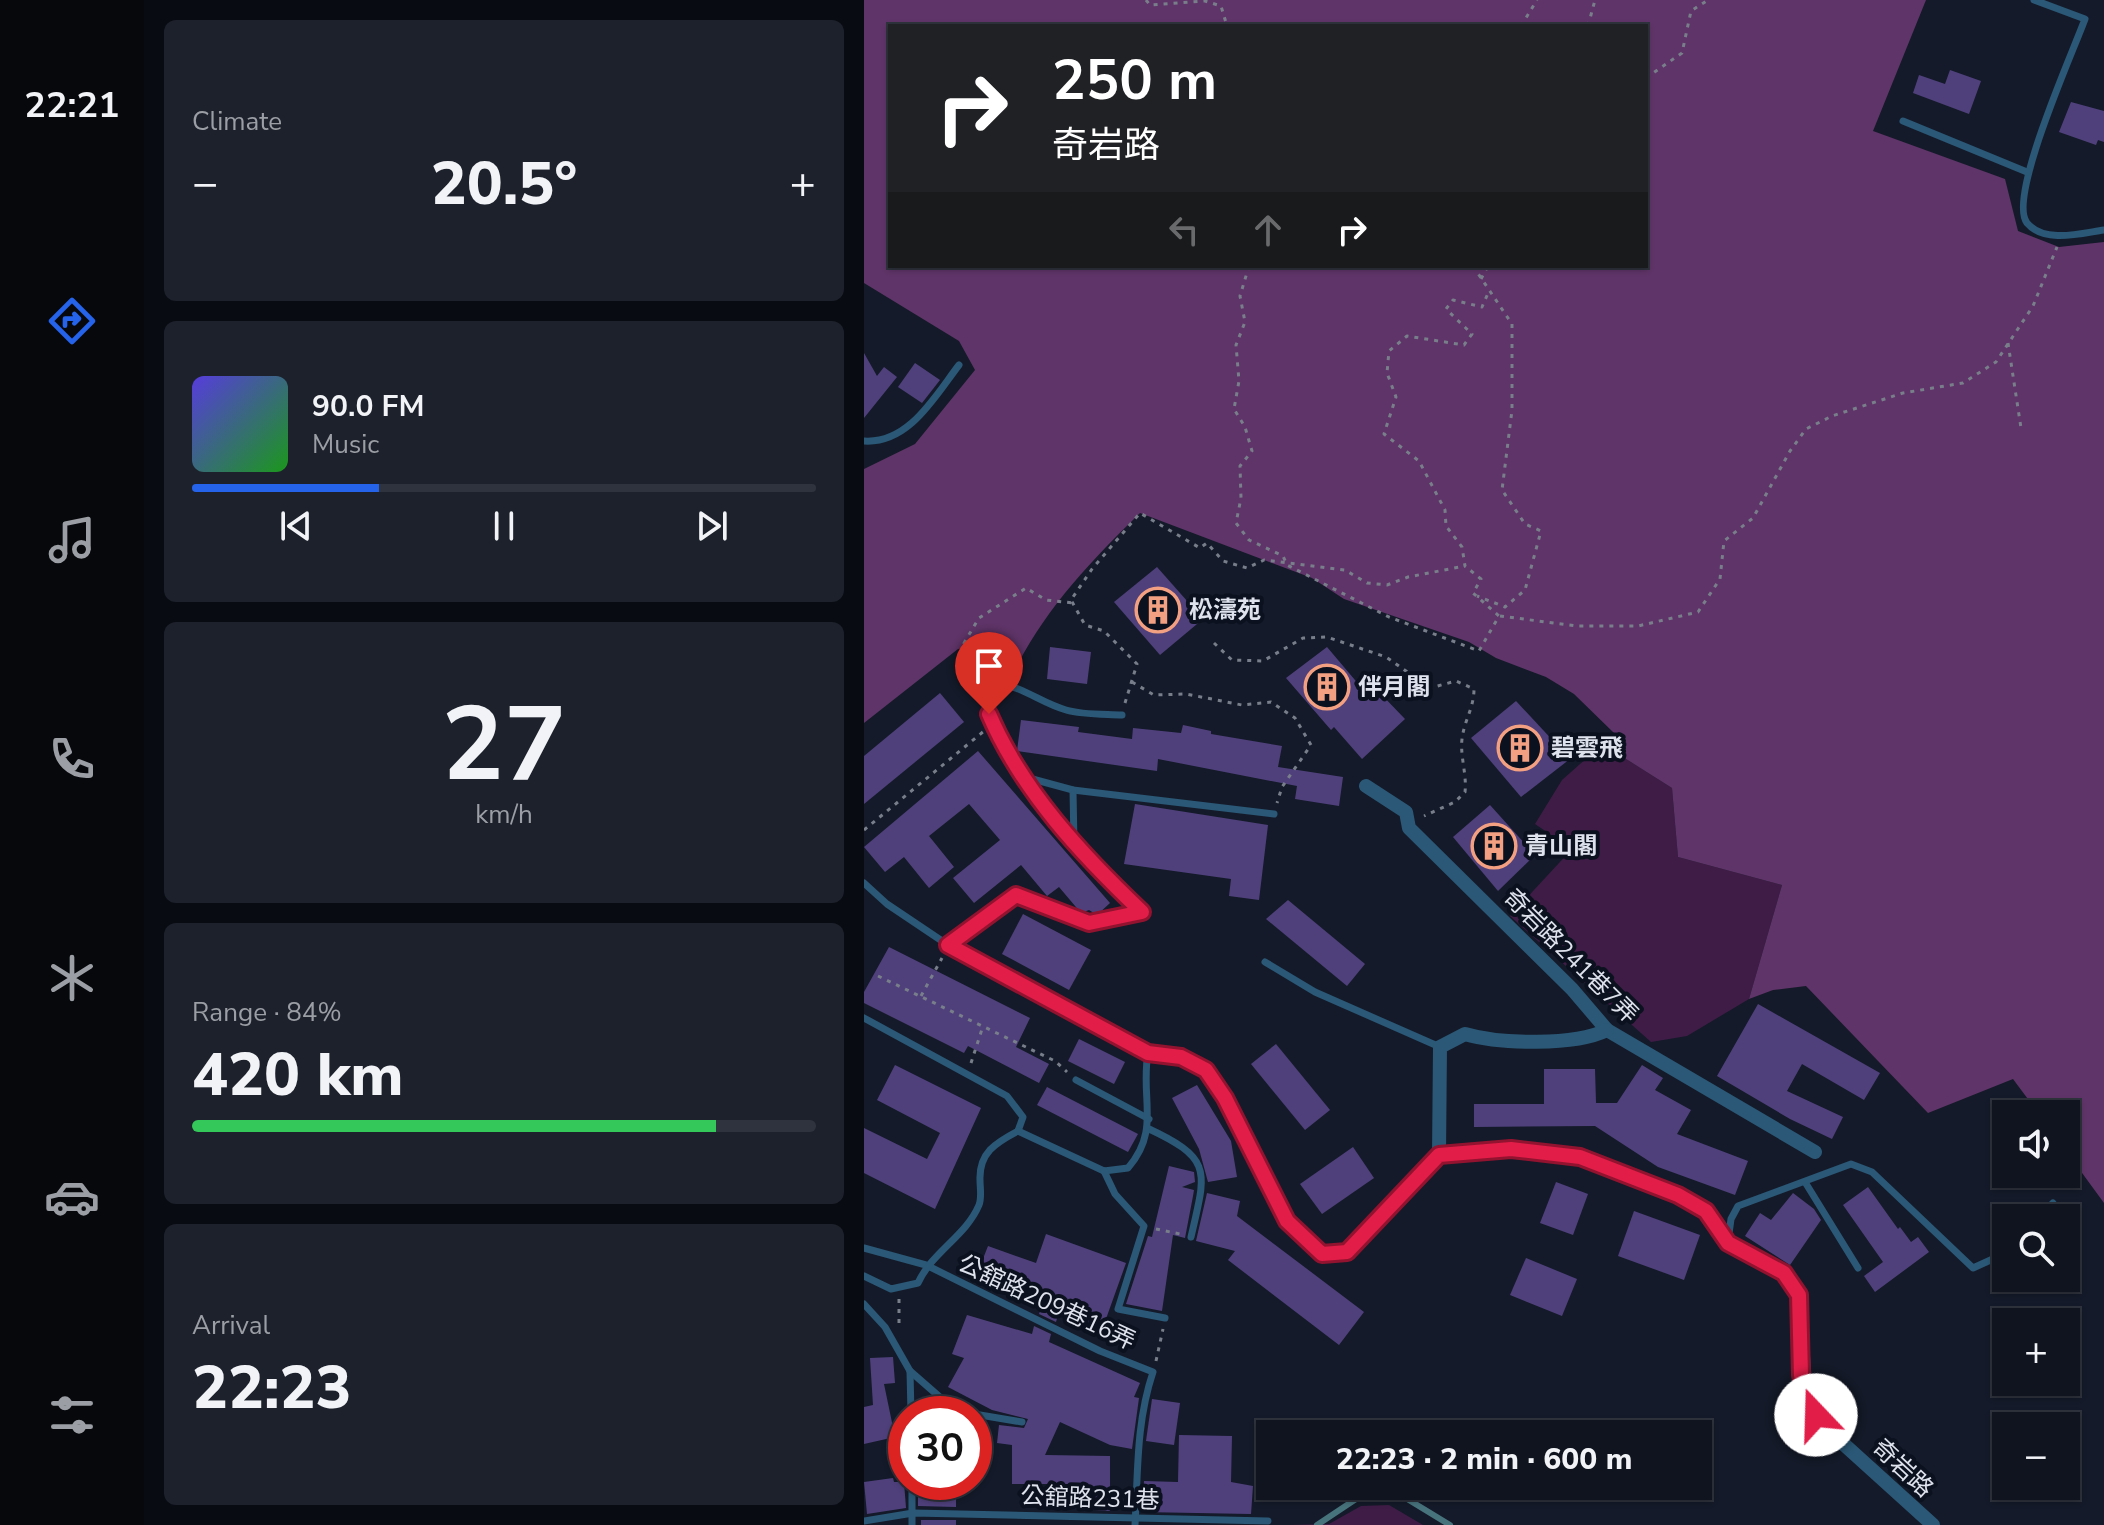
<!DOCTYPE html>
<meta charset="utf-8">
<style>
:root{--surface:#0f141f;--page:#1d212c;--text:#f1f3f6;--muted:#9b9ea4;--line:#2f333d;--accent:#2563eb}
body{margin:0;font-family:"Nunito Sans","Noto Sans TC",sans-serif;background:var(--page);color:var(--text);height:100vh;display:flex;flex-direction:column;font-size:30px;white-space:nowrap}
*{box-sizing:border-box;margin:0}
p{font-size:26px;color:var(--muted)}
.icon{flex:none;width:44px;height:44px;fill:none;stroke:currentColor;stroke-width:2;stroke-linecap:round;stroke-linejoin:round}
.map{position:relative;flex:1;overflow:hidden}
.drawer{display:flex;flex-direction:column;gap:20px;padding:20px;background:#080b11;width:720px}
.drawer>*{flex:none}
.guide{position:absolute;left:24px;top:24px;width:760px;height:244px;border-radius:0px;box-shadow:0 2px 6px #0004,0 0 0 2px var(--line);background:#202124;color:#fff;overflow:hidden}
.buttons{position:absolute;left:1128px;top:1100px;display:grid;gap:16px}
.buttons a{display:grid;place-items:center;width:88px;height:88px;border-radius:0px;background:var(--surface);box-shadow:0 2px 6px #0004,0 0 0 2px var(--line);font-size:40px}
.speed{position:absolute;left:24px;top:1396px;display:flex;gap:16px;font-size:40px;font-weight:700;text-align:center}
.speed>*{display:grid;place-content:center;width:104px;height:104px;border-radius:50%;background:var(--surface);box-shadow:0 2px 6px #0004,0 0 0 2px var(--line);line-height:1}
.speed .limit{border:12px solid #d22;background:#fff;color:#111}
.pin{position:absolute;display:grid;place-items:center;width:68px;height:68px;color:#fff;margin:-82px -34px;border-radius:50% 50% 50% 0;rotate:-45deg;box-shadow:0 0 8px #0007}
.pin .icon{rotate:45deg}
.me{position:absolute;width:88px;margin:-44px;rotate:339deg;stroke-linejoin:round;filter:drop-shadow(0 0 6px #0008)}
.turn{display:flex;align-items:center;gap:28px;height:168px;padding:0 32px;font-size:36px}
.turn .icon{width:104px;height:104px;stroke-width:2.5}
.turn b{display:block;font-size:56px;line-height:68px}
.lanes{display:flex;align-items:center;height:76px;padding:0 32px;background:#0003;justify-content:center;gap:40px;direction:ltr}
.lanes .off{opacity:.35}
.big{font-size:60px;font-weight:800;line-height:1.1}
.drawer .card{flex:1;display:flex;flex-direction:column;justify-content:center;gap:12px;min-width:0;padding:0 28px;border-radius:12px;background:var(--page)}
.drawer .dial{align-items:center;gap:0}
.dial b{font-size:104px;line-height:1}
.song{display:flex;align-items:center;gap:24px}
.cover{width:96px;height:96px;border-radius:12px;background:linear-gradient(135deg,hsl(250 70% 55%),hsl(120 70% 35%))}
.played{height:8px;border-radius:4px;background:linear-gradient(90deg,var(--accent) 30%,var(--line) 30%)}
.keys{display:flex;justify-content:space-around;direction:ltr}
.heat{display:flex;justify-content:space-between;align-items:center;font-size:44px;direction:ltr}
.charge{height:12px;border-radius:6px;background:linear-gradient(90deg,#34c759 84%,var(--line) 0)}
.trip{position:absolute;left:392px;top:1420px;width:456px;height:80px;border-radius:0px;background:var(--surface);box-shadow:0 2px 6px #0004,0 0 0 2px var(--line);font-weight:800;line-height:80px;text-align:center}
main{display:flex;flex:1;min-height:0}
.menu{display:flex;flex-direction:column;width:144px;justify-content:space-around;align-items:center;background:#06080c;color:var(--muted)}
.menu .icon{width:56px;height:56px}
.menu .selected{color:var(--accent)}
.menu b{font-size:36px;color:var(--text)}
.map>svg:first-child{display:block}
</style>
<main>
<nav class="menu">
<b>22:21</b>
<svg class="icon selected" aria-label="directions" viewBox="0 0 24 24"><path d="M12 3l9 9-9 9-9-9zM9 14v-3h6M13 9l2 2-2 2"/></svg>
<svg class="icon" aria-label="music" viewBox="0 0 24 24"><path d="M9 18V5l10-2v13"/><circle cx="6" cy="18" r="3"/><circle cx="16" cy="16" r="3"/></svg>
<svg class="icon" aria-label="phone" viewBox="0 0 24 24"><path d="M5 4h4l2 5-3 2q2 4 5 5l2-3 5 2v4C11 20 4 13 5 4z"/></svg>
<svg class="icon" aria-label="climate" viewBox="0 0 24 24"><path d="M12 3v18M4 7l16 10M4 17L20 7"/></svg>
<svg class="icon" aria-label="car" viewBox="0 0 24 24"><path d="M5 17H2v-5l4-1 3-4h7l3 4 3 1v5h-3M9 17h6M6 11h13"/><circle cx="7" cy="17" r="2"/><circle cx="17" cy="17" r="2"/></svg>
<svg class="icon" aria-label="filters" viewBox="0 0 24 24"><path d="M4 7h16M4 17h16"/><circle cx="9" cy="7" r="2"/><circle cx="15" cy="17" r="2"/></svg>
</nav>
<section class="drawer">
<div class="card"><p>Climate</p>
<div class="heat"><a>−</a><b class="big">20.5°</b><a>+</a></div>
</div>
<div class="card">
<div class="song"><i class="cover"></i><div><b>90.0 FM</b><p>Music</p></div></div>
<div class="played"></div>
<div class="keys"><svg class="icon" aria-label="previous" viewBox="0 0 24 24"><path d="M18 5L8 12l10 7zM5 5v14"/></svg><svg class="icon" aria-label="pause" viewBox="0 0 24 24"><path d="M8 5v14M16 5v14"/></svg><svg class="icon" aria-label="next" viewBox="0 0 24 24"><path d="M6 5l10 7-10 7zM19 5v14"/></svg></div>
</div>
<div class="card dial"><b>27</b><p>km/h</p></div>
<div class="card"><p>Range · 84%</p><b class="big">420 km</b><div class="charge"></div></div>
<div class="card"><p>Arrival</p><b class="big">22:23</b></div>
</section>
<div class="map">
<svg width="1240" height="1525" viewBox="0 0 1240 1525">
<rect width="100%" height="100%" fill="#141a29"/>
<g fill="#3f1c46">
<path d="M733,749L751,752L808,788L814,857L918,885L885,999L823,1036L787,1042L646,916L708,849L671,824L698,780Z"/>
<path d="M525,1505L559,1525H424L465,1524L497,1506Z"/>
</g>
<path fill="#5f3468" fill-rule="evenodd" d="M0,0H1062L1009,131L1141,179L1154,231L1195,247L1240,242V1203L1202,1151V1114H1175L1149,1079L1064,1113L942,986L909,990L885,999L918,885L814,857L808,788L751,752L733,749L750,733L710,694L682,677L632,658L605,642L480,599L448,578L276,513C229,559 184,606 154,664L128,645L94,649L0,723V469L51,444L111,370L95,341L0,283ZM26,26H782V266H26Z"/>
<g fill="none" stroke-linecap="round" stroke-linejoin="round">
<path stroke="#47737d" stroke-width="6" d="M453,1525L498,1495L540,1497L586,1525"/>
</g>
<g fill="#4f407c">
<path d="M1086,70L1117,81L1105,114L1049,93L1055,75L1081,84Z"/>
<path d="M1207,102L1240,111V142L1234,140L1232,145L1195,132Z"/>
<path d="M0,353L13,376L20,367L33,377L0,418Z"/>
<path d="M51,363L76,380L58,403L34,387Z"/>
<path d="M293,567L339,619L296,655L250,602Z"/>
<path d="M186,647L227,652L223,684L183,679Z"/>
<path d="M463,647L507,699L515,692L541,719L498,759L470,727L467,730L422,678Z"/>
<path d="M76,693L100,722L0,804V756Z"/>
<path d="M652,701L706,759L657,797L607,738Z"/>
<path d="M157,720L215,727L214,732L268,739L269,728L317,733L319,725L347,731V734L418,746L414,767L479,777L475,806L431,799L433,786L294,759L293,771L153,751Z"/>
<path d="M114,751L246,903L233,915L225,910L217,913L195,887L183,896L157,865L110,903L89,878L136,840L105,804L65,836L90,867L65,888L40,857L21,872L0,847Z"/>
<path d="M271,804L404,825L395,900L365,896L367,879L260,864Z"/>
<path d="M626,805L671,855L634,891L589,837Z"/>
<path d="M424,900L501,964L483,986L402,919Z"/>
<path d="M159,914L227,950L205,990L138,954Z"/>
<path d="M25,947L166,1018L152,1047L185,1064L175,1083L104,1046L100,1053L0,1003V992Z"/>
<path d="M894,1004L1016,1073L1000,1100L938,1064L923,1091L979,1117L968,1139L926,1119L853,1076Z"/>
<path d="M215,1039L261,1062L250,1084L204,1061Z"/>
<path d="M412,1044L466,1110L441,1130L387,1064Z"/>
<path d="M31,1065L117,1108L71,1209L0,1173V1128L63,1159L76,1133L13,1100Z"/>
<path d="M778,1065L799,1078L791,1090L827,1110L813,1134L884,1161L871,1195L794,1167L731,1126L610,1127V1104H680V1069H731L732,1103H753Z"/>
<path d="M333,1085L367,1141L373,1177L344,1182L335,1149L308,1098Z"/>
<path d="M183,1087L274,1134L264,1152L173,1105Z"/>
<path d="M489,1147L510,1178L458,1214L436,1184Z"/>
<path d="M305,1166L330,1172L331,1182L318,1187L330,1190L329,1196L321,1238L309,1235L298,1311L262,1304L284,1236L288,1237Z"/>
<path d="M692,1182L724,1194L709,1235L676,1223Z"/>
<path d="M1004,1187L1034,1229L1036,1227L1047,1242L1054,1237L1065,1252L1011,1292L1000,1276L1019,1262L979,1205Z"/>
<path d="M343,1193L376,1201L373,1216L500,1312L475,1345L364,1260L371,1251L332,1241Z"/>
<path d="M929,1193L950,1209L957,1220L926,1265L881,1236L896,1213L907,1220Z"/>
<path d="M770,1211L836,1235L820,1280L754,1256Z"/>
<path d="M182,1234L262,1263L238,1330L194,1315L192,1322L175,1314L182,1294L115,1269L124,1246L172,1263Z"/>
<path d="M662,1258L713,1279L698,1316L646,1295Z"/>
<path d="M103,1315L168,1334L170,1326L187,1334L185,1342L276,1383L270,1397L275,1398L268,1449L246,1445L196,1422L181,1455L246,1456V1511L186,1507L189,1484H148V1445L133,1443L135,1425L160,1428L164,1419L128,1410L84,1387L100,1358L88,1354Z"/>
<path d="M29,1357L31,1383L20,1384L31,1437L0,1444V1407L9,1405L6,1358Z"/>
<path d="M288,1399L316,1403L310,1445L282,1441Z"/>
<path d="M315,1435L368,1436L367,1482L389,1486L387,1514L278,1512L280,1481L314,1482Z"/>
<path d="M29,1478L30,1482H40L42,1508L3,1514L0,1482Z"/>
<path d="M54,1482H92V1507L54,1506Z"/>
<rect x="57" y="1520" width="35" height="5"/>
</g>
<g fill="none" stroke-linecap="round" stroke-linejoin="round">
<g stroke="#797e8b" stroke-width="3" stroke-dasharray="4 6" stroke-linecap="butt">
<path d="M282,0L286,5L341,1L357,6L363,26"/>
<path d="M657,26L673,0"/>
<path d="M724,26L731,0"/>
<path d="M782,78L818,53L827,11L844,0"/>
<path d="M385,266L376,296L381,322L372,345L375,381L370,409L381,427L388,451L376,466L377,498L372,523L385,540L419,556L423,565L525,617L615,651L635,616L609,593L617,579L601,566L598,547L582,526L581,510L555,461L520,434L532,397L523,373L525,351L543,336L600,345L608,334L582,309L589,300L618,307L625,291"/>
<path d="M609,266L648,324V410L638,490L661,524L677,531L661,590L641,607L613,596"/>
<path d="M617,279L624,266"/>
<path d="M1144,343L1157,428"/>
<path d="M636,616L713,626H774L834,612L856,579L860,541L889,518L926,451L942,429L968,416L1039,393L1099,383L1132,362L1169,306L1193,247"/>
<path d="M350,643L368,660L399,661L439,638L463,637L522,657L566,688L592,681L610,689C610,708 600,721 598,739C596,757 603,774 601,792L591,802L560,816"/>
<path d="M122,677L100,643L115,618L162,588L182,600L209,603"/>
<path d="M268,682L290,695L322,694L378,705L407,702L431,718L447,745L418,787L413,803"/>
<path d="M261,703L273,664L240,631L221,625L207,600L228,569L276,513L336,548L343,543L359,561L383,568L400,560L481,570L503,583L523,585L544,577L601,566"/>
<path d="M0,830L120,731"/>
<path d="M14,976L191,1061L203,1072"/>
<path d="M57,996L78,958"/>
<path d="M107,1063L119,1026"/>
<path d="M292,1229L316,1234"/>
<path d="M35,1323V1299"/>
<path d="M292,1361L299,1329"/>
</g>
<g stroke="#2a5876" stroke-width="7">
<path d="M1170,0L1221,19C1209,52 1143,198 1163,223C1181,244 1218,233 1240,230"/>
<path d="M1039,121L1163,172"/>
<path d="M0,441C45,444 71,396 95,365"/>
<path d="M258,715C240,714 219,715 202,710C177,703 158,686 132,683L124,693C127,763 228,865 278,912"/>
<path d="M161,777L209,790L410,814"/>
<path d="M209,790L210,844"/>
<path d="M0,883L23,904L84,945L152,895L225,923L278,912"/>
<path d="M401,962L451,992L576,1047"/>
<path d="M0,1018L143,1096L159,1117L154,1131"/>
<path d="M212,1080L285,1119"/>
<path d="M283,1128C350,1159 342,1171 327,1237"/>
<path d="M154,1131L240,1171L264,1168C297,1130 276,1098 284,1053"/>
<path d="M240,1171L251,1194L280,1226L254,1309L301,1318"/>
<path d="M941,1182L994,1268"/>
<path d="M1175,1218L1189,1203"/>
<path d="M864,1241L867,1219L874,1206L987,1164L1008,1172L1109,1268L1142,1253"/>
<path d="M0,1248L62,1265L236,1351L289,1372C272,1423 274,1472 271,1525"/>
<path d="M0,1276L27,1289L54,1283C68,1252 102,1236 115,1205C118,1198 116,1188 116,1180C115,1153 131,1143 154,1131"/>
<path d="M0,1304L21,1327L46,1371L47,1414"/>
<path d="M46,1371L78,1399L109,1414"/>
<path d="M110,1414L158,1422"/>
<path d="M0,1521L49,1513L404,1521"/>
<path d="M48,1525V1482"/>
</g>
<g stroke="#2a5876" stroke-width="14">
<path d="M502,786L542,812L545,828L708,989L743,1030L951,1152"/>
<path d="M84,945L284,1053L317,1057L342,1070L361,1098L423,1221L458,1254L483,1252L575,1155L647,1149L716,1157L814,1195L842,1211L864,1243L920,1273L935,1295L942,1400L963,1429L1069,1525"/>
<path d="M575,1155L576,1047L601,1034C635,1044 711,1046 743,1030"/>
</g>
</g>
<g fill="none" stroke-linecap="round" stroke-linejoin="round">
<g stroke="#92132f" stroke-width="20">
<path id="route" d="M125,714C158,791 218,855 278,912L225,923L152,895L84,945L284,1053L317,1057L342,1070L361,1098L423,1221L458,1254L483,1252L575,1155L647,1149L716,1157L814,1195L842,1211L864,1243L920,1273L935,1295L937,1375L942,1400L952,1415"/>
</g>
<use href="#route" stroke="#e11d48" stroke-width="14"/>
</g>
<defs>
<g id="building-ring" transform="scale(2.3)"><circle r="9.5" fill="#0c111f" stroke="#f2a081" stroke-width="1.5"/><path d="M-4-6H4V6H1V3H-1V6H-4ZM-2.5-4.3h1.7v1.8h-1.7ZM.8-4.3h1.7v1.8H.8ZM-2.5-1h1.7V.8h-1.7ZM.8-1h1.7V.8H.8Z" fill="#f2a081"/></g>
</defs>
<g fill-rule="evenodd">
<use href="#building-ring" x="294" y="610"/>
<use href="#building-ring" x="463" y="687"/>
<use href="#building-ring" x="656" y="748"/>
<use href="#building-ring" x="630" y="846"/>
</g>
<g text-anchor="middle" stroke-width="8" stroke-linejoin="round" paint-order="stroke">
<g font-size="24" font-weight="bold" fill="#dee2ed" stroke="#0c111f" text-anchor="start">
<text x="325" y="618">松濤苑</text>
<text x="494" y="695">伴月閣</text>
<text x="687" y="756">碧雲飛</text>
<text x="661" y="854">青山閣</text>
</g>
<g font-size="24" fill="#dee2ed" stroke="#0c111f">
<text transform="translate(707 956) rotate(45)" y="8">奇岩路241巷7弄</text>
<text transform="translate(183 1302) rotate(25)" y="8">公舘路209巷16弄</text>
<text transform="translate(1039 1468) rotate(43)" y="8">奇岩路</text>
<text transform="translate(226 1498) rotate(2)" y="8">公舘路231巷</text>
</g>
</g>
</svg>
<div class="buttons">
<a><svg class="icon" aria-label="sound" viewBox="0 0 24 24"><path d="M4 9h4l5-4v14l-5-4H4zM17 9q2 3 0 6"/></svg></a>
<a><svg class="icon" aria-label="search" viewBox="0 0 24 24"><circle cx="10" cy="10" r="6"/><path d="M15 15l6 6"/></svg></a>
<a>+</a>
<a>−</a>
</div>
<div class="speed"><div class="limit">30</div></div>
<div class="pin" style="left:125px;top:714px;background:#d93025"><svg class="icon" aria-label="arrive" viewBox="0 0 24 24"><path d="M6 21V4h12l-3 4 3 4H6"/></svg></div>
<svg class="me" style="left:952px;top:1415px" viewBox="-20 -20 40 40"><circle r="19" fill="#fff"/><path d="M0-13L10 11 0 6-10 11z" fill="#e11d48"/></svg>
<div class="trip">22:23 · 2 min · 600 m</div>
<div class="guide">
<div class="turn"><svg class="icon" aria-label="right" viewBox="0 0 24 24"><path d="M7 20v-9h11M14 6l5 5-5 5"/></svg><div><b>250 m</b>奇岩路</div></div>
<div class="lanes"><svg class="icon off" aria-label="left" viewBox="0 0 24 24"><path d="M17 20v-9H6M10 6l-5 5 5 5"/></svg><svg class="icon off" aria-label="ahead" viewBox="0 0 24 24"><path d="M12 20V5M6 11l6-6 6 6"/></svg><svg class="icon" aria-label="right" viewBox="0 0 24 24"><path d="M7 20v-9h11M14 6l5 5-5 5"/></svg></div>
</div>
</div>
</main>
